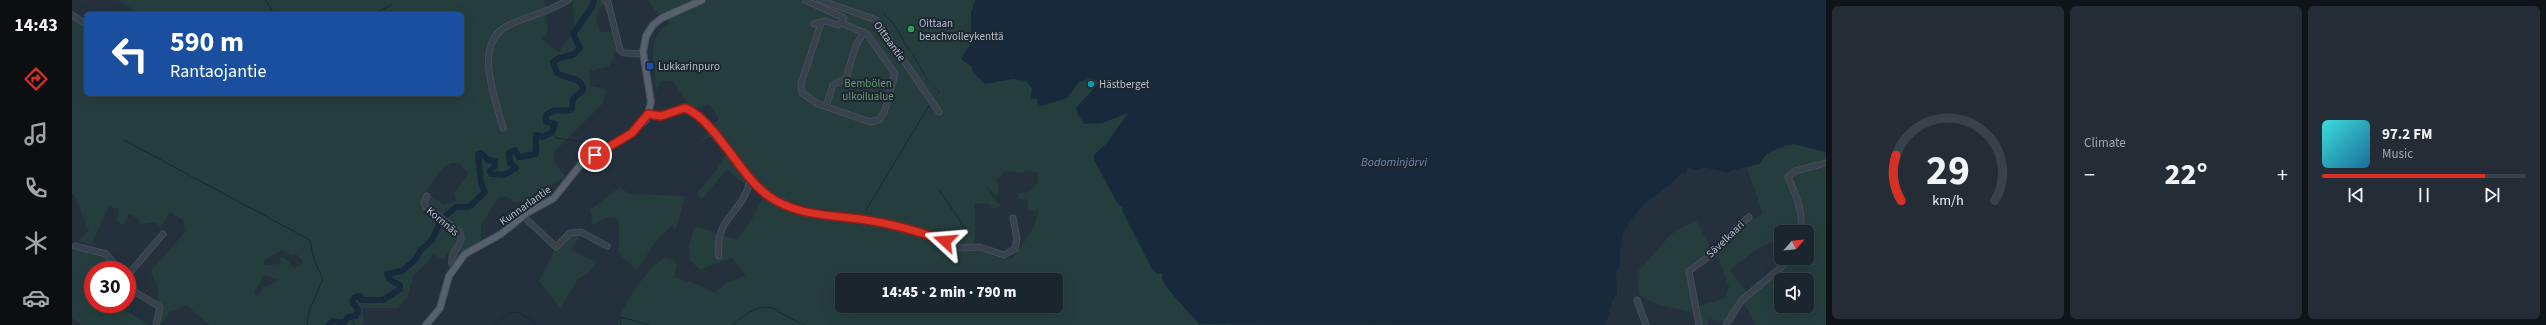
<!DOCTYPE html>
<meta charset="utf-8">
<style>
:root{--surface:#1b252e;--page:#242d36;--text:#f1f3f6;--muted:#a0a5aa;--line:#39424a;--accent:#d93025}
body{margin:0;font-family:"Source Sans 3",sans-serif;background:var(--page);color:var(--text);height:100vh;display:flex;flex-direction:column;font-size:15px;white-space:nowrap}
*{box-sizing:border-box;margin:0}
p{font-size:13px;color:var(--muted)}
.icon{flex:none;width:22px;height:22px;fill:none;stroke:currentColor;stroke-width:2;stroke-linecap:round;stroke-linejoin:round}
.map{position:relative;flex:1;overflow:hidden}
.sheet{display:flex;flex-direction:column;gap:6px;padding:6px;background:#0f1419;width:720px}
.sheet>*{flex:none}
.top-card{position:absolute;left:12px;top:12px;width:380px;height:84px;border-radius:6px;box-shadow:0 4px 16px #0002,0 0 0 1px var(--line);background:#1a4fa0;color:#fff;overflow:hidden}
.needle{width:26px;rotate:63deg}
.tools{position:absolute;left:1702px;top:225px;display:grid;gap:8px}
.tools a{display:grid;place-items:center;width:40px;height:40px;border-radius:6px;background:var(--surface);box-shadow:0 4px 16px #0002,0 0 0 1px var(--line);font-size:20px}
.speed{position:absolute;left:12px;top:261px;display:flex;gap:8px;font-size:20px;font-weight:700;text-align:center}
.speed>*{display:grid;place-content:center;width:52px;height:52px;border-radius:50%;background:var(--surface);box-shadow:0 4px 16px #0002,0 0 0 1px var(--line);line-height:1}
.speed .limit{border:6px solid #d22;background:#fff;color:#111}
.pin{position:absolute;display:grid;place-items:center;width:34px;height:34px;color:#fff;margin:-17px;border:2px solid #fff;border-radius:50%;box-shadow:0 1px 4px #0007}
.me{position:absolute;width:44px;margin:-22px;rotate:289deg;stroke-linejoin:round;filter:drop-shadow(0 0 3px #0008)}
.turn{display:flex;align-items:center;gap:14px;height:84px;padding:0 20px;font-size:18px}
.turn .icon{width:52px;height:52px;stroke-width:2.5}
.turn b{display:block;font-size:28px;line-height:34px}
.big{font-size:30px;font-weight:800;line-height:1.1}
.sheet .card{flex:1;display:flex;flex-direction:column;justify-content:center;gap:6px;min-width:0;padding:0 14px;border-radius:6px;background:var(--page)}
.sheet .dial{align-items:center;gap:0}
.dial svg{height:104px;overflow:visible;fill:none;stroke:var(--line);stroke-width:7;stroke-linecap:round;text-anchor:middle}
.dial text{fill:var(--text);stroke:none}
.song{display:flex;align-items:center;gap:12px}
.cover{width:48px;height:48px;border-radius:6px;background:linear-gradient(135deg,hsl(180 70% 55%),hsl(200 70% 35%))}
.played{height:4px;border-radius:2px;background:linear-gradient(90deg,var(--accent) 80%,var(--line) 80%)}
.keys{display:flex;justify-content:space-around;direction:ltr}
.heat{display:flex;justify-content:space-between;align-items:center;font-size:22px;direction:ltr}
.sheet .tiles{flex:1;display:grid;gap:6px;grid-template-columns:repeat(3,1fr)}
.trip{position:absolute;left:763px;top:273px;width:228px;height:40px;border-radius:6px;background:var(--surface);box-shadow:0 4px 16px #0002,0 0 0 1px var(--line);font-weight:800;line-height:40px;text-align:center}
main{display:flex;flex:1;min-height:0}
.tabs{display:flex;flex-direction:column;width:72px;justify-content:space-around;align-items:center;background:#0b0f12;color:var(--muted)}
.tabs .icon{width:28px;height:28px}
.tabs .active{color:var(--accent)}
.tabs b{font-size:18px;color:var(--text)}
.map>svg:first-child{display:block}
</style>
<main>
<nav class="tabs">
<b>14:43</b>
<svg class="icon active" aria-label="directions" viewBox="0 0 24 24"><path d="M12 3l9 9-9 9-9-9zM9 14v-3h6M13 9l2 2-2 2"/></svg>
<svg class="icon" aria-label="music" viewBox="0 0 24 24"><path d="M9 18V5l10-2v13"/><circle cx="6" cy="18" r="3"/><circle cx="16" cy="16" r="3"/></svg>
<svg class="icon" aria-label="phone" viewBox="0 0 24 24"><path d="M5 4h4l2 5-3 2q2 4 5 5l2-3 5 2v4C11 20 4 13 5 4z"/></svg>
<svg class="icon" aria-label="climate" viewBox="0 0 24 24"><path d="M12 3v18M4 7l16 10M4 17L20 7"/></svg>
<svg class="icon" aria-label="car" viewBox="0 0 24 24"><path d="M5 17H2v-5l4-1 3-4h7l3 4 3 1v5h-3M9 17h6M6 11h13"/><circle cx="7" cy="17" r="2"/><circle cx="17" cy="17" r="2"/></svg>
</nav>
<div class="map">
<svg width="1754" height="325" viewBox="0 0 1754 325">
<rect width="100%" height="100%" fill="#24313d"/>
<g fill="#263d3e" fill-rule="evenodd">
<path d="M46,0H472L476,30L470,40L487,52L503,28L500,0H537L540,18H537L531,5C522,14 524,20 528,32L543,31L546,49L537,66L518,71V86L534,89L531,103L482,152V162L494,177L475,187L470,196L461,201L441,202L434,196L426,198L409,225V240L393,251L385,259L376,253L371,260L361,253L355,263L341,276L336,296L326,308H290L292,322L288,325H137L114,305L96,313L89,325H86L91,309L86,302V288L79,271L113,232L111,220L98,212L89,227L82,222L68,224L65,218L57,214L52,225L44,221L47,210L52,211L37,206L19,245L7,240L17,231L2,194H0V15L14,24V94H390V14H68ZM379,163H387L397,173L382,193L384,201L372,205L353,193L370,169ZM210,250L220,255L224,254L231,261L230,264L225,265L223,269L212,257H208L209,264L192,265V260ZM192,275L206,279L204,282L190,288L188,294L184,296L182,292Z"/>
<path d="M575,0H904L901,2L900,37L934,79L947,78L957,81L961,89V97L974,104L1002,83L1017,76L1027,80L1023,84L1025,85C1020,96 992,108 1011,121L1055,110L1056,116L1041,133L1160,325H546C549,306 576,267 592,258L602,260L605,265L602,277L624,284L643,293L655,282L674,276L661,258L628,269L618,261L617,247L623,226L665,240L680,219L692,196L725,212L742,217L814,225L891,248L902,251L908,248L940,259C950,244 967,226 966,208L964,211L956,210V200L945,198L947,194L958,191L966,183L965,173L953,170L952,173L933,171L925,180L927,190L924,196L911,183L925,202L930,205L921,209L918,204L903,203V246H889L817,220L767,215L766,212L731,206L697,193L681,179L641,130L640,127L647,118L637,105L619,109L601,81H589L584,91C582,68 573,36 598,23L588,16ZM770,280H984V306H770Z"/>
<path d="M638,132C655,152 670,174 689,192L687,193L667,180L655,169L629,200L625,193L644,171L654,154L642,138L638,137L628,141Z"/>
<path d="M1722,144L1754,152V325H1684L1670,300L1655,323L1638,319L1635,325H1627L1624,313L1586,305L1567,295L1565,273L1599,234L1624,221L1641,251L1669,224L1691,214L1675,168L1687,164L1695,153ZM1709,232H1735V258H1716L1675,293L1658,270L1685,249L1705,240L1709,246ZM1640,256L1647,259L1657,287L1652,299L1625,306L1619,272ZM1709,280H1735V306H1709Z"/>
<path d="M548,187L557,194L613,196L604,229L600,226L586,238L565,270L547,254V220C536,216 532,218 522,225L519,223L521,216L518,210Z"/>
<path d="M499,229L507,237L499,250L525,262L515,274L506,279L488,308L467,281L485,245Z"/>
<path d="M0,249L30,253L38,259L30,270H21V304H42L77,325H10L0,318Z"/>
</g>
<path fill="#17293b" d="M904,0H1754V152L1722,144L1713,145L1694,154L1687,164L1660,170L1656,173L1632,167L1624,170L1616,168L1614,173L1610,172L1600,183L1571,205L1556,223V228H1553L1550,236L1547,268L1544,272L1545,295L1541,298L1535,320L1532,325L1127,324L1095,288L1090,279V273L1085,274L1080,269L1050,210L1051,207L1046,204L1022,160V155L1035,143L1056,113L1030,123L1012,124L1004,108L1028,82L1019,78L1007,82L995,98L969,106L965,103V99H959L960,88L954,81L941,79L913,84L901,72L899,66L889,59L899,43V12Z"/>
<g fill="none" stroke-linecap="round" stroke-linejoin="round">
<g stroke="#17293b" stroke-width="1">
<path d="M194,0L202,14"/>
<path d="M302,14L319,5"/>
<path d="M812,14L821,23L838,51"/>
<path d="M841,55L856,81"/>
<path d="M863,88L867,92L865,95"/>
<path d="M480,132L484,138L513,142L531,148"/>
<path d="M52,140L238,240L242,260L251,279L237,311L235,325"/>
<path d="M867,190L895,231"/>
<path d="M794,210L858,104"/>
<path d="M707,312L732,325"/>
<path d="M278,316L283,325"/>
<path d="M420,325L439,312L448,313L467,325"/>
<path d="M548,325L549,317L577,325"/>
<path d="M660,325C673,315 688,301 705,310"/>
</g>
<g stroke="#17293b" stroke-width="6">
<path d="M371,218L384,207H397L413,192L409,183L406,154L409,153L416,160L423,161V166L418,171L419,174L432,175L444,168L438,163L437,153L443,150L447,157L464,154V135L471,137L480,132L483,124L474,122V115C485,106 491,114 500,109L501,99L511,90C511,77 494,79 485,73L481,62L487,58L501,55L508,48L501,34L520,7L522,0"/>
<path d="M257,325L261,321L272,323L276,317L284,316L286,310L280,301L283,297L288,296L289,300H311L328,289V285L318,280L315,274L330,271L342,261L349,250L360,240L369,220"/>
</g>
<g stroke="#444e59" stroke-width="7">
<g id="minor">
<path d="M533,0L536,2L548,50L552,53L572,54"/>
<path d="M733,0L772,18L770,23L766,25L754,21L742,24"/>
<path d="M748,0L804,20L867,112"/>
<path d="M0,15L14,24"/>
<path d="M749,23L729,84L730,93L746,104L798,122L807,120L812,113L823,74L796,35L770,23"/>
<path d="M754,106L761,85L774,78L784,45L792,32"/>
<path d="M577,115L589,117L613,108L623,112L678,178L696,195L725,209L742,215L813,223L852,233L888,248L908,247L932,255L943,249L945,239L941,218"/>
<path d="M431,128C424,99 399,43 437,25C458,15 475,13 496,0"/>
<path d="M355,196L352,203L354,207L387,231C395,245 377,250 380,264L383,267"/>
<path d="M451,216L484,247L498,233L509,232L535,246"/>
<path d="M1728,232C1733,214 1723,193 1716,177L1723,171L1754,163"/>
<path d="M3,246L34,254L48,270"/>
<path d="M647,256C642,215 674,213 678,178"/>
<path d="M55,276L91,234"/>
<path d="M55,282L60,290L88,307L84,325"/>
<path d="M1565,300L1574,325"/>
<path d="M1627,325L1617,271L1639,255L1665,227L1677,217"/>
<path d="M1654,325L1670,300L1720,258"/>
</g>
</g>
<g stroke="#444e59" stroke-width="8">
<path id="major" d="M354,325L368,308L377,276L393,254L429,234L455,213L482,198L509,164L551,139L574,120L579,102L571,52L574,36L581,25L590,18L630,0"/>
</g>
<use href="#minor" stroke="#38424d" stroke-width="5"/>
<use href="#major" stroke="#56616d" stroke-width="6"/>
</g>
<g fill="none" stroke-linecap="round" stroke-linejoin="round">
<g stroke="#8d1f18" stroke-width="10">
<path id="route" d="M523,155L560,133L576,114L589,116L613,108C643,120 666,173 695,195C722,215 756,215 788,219C817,223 846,231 873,241"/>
</g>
<use href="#route" stroke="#d93025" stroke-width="7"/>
</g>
<circle fill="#2e9e5b" stroke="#1d2732" stroke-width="1.5" cx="839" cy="29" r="4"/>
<rect fill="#1a4fb4" stroke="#1d2732" stroke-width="1.5" x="574" y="62" width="8" height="8" rx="2"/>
<circle fill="#0f9aa8" stroke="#1d2732" stroke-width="1.5" cx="1019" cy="84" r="4"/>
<g text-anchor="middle" stroke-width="4" stroke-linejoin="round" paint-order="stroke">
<g font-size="11" fill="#b4bdc8" stroke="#1d2732" text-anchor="start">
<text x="847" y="27">Oittaan<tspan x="847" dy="13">beachvolleykenttä</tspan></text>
<text x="586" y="70">Lukkarinpuro</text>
<text x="1027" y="88">Hästberget</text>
</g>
<g font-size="11" fill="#b4bdc8" stroke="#1d2732">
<text transform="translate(818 41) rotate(54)" y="4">Oittaantie</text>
<text transform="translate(453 205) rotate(-35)" y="4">Kunnarlantie</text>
<text transform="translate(371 221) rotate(40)" y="4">Kornnäs</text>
<text transform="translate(1653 239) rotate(-44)" y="4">Sävelkaari</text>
</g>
<g font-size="11" fill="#6b9972" stroke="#1d2732">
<text x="796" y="87">Bembölen<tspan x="796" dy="13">ulkoilualue</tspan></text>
</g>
<g font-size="12" font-style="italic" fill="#6e8aa6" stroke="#1d2732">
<text x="1322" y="166">Bodominjärvi</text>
</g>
</g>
</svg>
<div class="tools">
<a><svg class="needle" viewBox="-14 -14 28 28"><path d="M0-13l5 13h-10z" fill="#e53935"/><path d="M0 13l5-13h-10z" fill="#a0a5aa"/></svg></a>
<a><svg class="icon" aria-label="sound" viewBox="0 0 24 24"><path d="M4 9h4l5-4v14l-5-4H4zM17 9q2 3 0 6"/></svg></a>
</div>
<div class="speed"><div class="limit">30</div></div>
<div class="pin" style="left:523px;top:155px;background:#d93025"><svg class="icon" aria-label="arrive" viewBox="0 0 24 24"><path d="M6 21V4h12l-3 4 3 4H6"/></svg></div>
<svg class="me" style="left:873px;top:241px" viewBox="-20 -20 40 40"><path d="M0-17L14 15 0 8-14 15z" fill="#d93025" stroke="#fff" stroke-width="4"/></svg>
<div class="trip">14:45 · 2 min · 790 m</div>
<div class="top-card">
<div class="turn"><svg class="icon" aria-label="left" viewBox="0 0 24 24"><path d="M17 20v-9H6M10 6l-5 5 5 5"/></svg><div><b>590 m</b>Rantaojantie</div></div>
</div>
</div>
<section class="sheet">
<div class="tiles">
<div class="card dial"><svg viewBox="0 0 100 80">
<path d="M14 69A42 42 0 1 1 86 69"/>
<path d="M14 69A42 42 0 0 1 10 34" stroke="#d93025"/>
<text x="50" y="56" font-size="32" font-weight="700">29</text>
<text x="50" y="72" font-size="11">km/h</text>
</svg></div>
<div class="card"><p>Climate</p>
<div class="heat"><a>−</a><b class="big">22°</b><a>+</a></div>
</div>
<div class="card">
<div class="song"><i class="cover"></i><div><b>97.2 FM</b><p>Music</p></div></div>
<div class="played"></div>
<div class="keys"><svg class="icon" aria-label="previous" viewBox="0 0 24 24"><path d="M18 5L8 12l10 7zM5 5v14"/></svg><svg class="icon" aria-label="pause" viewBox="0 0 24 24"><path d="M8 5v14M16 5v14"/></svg><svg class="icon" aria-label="next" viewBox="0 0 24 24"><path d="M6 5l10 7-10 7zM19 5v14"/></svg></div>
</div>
</div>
</section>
</main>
